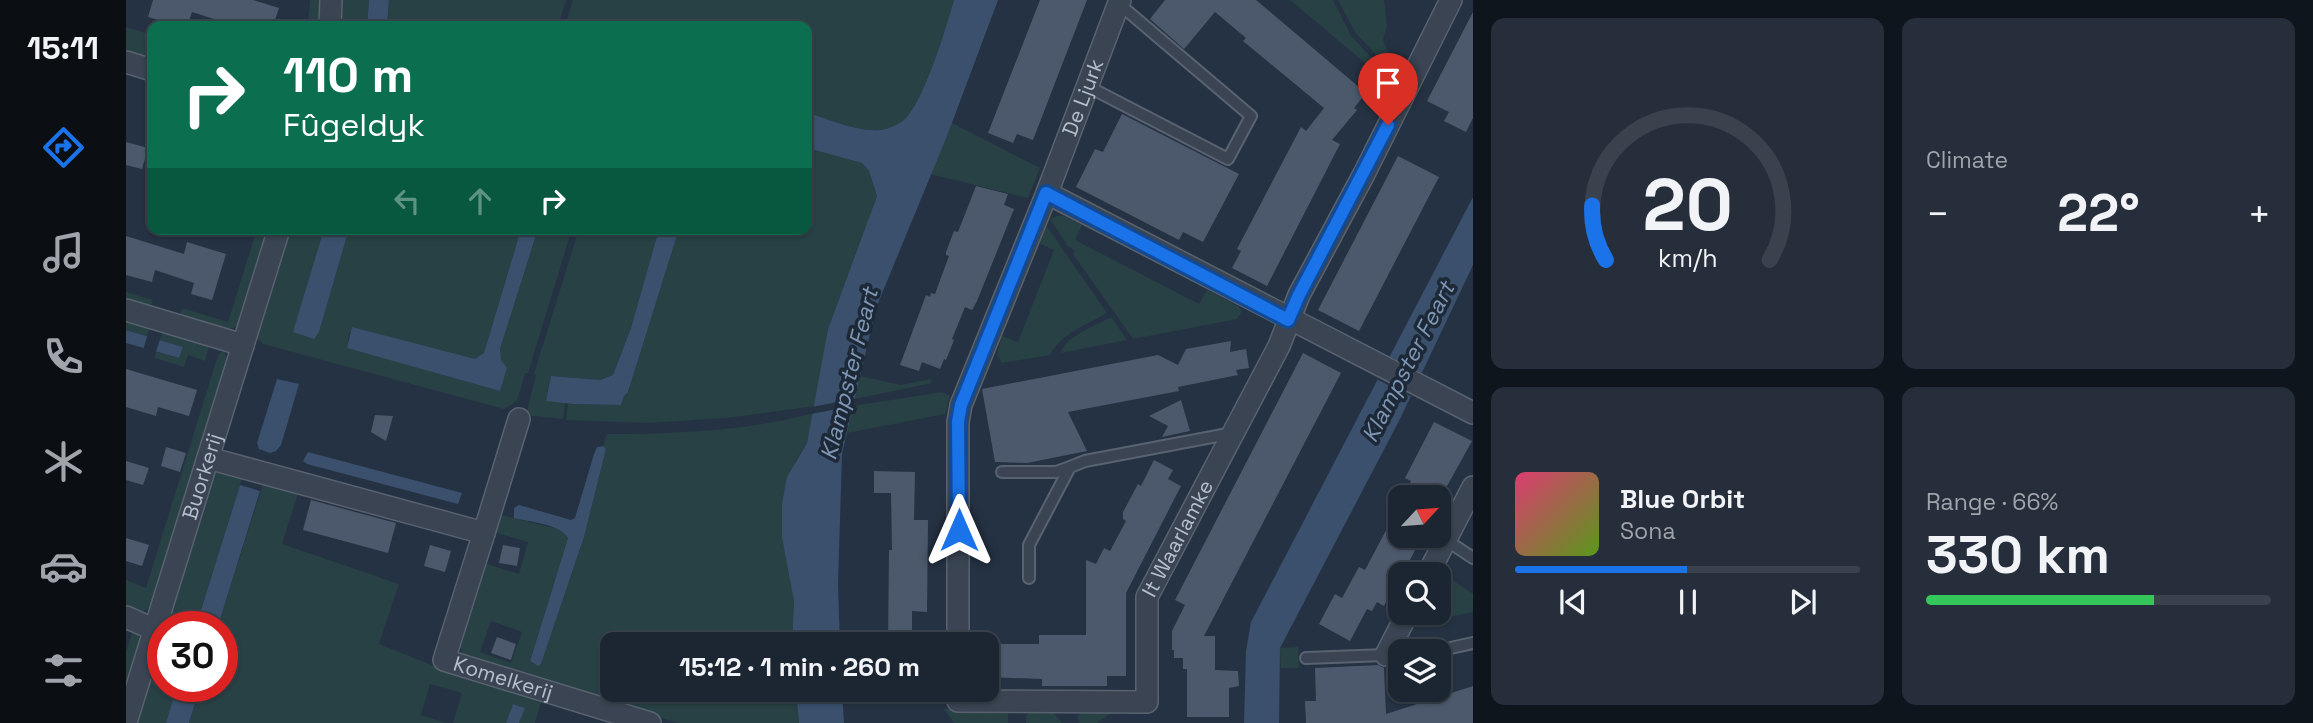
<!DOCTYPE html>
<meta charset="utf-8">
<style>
:root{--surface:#1c2632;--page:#252e3a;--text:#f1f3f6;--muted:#a0a5ac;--line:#3a434d;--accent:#1a73e8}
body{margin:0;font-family:"Space Grotesk",sans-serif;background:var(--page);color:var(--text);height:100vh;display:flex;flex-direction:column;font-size:26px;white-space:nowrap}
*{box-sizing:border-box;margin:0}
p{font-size:23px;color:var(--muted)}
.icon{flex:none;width:38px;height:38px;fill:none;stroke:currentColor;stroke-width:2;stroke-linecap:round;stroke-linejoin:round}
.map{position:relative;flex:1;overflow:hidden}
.drawer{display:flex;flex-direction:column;gap:18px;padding:18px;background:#0f151c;width:840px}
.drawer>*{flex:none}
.hud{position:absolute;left:21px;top:21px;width:665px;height:214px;border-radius:14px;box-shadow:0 2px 5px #0004,0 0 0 2px var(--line);background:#0b6e4f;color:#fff;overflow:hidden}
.needle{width:46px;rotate:64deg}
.buttons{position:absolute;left:1262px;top:485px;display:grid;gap:14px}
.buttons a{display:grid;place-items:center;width:63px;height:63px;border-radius:14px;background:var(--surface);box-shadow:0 2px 5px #0004,0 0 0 2px var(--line);font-size:35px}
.speed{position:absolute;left:21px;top:611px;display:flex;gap:14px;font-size:35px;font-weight:700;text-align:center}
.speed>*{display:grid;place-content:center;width:91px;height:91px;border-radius:50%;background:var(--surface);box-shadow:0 2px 5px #0004,0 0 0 2px var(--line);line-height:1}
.speed .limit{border:10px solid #d22;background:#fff;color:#111}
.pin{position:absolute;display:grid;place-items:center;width:60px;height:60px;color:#fff;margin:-72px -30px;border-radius:50% 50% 50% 0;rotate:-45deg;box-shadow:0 0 7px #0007}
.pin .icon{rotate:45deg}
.me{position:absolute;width:77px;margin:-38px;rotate:0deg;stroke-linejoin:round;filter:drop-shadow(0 0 5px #0008)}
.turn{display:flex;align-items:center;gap:24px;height:147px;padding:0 21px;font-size:32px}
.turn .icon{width:91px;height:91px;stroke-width:2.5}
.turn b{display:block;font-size:49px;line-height:60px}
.lanes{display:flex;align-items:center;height:66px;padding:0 21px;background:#0003;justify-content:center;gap:35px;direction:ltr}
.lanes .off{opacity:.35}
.big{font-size:52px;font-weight:700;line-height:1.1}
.drawer .card{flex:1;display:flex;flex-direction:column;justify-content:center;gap:10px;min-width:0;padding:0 24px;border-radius:14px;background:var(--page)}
.drawer .dial{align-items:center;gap:0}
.dial svg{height:182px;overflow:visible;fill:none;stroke:var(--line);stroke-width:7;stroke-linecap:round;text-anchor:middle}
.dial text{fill:var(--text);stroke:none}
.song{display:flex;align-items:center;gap:21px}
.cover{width:84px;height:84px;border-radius:10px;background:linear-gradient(135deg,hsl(340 70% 55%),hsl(90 70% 35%))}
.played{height:7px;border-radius:4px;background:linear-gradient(90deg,var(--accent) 50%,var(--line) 50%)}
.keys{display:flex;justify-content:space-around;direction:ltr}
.heat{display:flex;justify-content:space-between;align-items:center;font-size:38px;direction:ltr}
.charge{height:10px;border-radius:5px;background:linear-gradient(90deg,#34c759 66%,var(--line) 0)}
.drawer .tiles{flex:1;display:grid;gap:18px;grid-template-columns:repeat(2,1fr)}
.trip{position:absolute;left:474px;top:632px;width:399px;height:70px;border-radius:14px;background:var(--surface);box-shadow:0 2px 5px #0004,0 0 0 2px var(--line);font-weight:700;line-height:70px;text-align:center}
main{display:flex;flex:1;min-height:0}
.tab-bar{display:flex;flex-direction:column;width:126px;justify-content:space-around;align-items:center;background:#0b0f14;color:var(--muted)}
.tab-bar .icon{width:49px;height:49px}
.tab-bar .on{color:var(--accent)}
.tab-bar b{font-size:32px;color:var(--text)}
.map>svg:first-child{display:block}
</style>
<main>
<nav class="tab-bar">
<b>15:11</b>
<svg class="icon on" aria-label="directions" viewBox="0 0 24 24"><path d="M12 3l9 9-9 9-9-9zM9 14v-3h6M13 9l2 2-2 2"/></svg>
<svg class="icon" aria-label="music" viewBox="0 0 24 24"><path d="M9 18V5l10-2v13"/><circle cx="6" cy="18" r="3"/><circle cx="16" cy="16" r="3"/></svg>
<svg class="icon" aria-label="phone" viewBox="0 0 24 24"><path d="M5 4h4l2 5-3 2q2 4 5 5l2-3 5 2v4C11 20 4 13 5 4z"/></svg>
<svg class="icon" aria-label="climate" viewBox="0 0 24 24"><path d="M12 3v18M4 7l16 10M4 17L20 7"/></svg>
<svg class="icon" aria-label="car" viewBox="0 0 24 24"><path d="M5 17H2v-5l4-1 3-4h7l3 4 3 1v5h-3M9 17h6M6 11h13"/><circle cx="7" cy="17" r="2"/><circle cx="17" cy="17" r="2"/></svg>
<svg class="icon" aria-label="filters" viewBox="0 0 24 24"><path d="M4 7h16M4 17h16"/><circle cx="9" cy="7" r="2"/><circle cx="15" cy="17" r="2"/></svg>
</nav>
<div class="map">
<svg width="1347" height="723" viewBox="0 0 1347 723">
<rect width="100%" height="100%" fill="#253243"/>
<g fill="#274144" fill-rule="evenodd">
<path d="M184,0H195L193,26H182Z"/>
<path d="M216,0H243L241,26H214Z"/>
<path d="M263,0H440L432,26H391L377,19L375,26H308C295,22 276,26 261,26Z"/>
<path d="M447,0H828C820,28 798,101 779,119C772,125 762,129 754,130C730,132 704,119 681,113V26H439Z"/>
<path d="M1164,0H1207L1225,36L1261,74L1258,79Z"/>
<path d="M1212,0H1258L1261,26L1257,40L1264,56L1279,64L1271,78L1229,32Z"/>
<path d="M0,27L26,35V62L0,54Z"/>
<path d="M826,123L914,168L902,198L804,174Z"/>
<path d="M681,148L736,163L743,171L751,196L702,329L689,406L601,418L522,423L440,420L442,404L495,405L498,396L502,392L553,229H681Z"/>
<path d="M931,216H938L956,225L949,240L1073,304L1081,290L1112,306L1116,311L1111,319L1007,339L947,254L949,252L945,247L943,248L924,219Z"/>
<path d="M920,225L981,313C960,325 935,334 924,355L876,363L871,355L876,336L892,342L928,250L912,243Z"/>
<path d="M131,229H143L111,326C96,336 73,324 56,319L54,315L56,308L102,322Z"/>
<path d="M163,229H198L168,332H193L223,229H395L358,353L349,360L227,328L223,334L221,347L373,391L374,349L412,229H446L402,373H399L391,401L378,409L137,344L128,335Z"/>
<path d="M453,229H533L505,328L487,375L474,380L425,376L420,400L439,403L437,419L400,415L410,375L408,374Z"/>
<path d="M0,292L27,300L25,306L21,309L0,302Z"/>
<path d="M983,318H986L1001,340L935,353C938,337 969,326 983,318Z"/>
<path d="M0,319L19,325L23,331L21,336L0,330Z"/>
<path d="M42,331L81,343L83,346L79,361L62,355L58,367L28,358L30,352L53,358L57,347L33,340L35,335Z"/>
<path d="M98,351L101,361L25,607L17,612L0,609V580L20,588L92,355Z"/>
<path d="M734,376L775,385L805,379L806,383L729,399Z"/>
<path d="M816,392L824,396L819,414L721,433L727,406Z"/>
<path d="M688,413L681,443L670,460L665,577L668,601L666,644H486V690H670L673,723H552L343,659C335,653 333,648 334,638L372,514L432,529L439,533L442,538L404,660L407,664H415L458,537L480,449L477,446L481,434C550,434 621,431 688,413ZM371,533L402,542L393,574L361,564ZM365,621L396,632L385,663L354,652Z"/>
<path d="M94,471L117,475L70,626H38L85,477Z"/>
<path d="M138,481L173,490L156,544L273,584L253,644L308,666L416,699L409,723H393L398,708L388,704L380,723H327L336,693L304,684L295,715L320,723H63L74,686H96V626H92Z"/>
<path d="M1316,573L1347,594V612L1290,624L1296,613L1312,612L1313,581Z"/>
<path d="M7,629L12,634L15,642L0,692V652Z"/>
<path d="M37,632V686H51L40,723H8Z"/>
<path d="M1172,647L1173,668H1155L1154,648Z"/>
<path d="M818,709L876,710L882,714V723H828Z"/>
<path d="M989,710L971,723H954L951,718L956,711Z"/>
<path d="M905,711H926L936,723H900V716Z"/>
</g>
<g fill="#3a506c">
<path d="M243,0H263L261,26H241Z"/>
<path d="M828,0H872L821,136L750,308L716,454L712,585L714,644H666L668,601L656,537V504L661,477L681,443L702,329L751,196L743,171L736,163L681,148V113C704,119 730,132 754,130C762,129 772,125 779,119C798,101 820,28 828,0Z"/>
<path d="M1347,197V265L1274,419L1154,648L1153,723H1118L1120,651L1125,622Z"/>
<path d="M198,229H223L193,332L188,339L167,332Z"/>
<path d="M395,229H412L374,349L375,360L381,368L374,391L221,348L226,327L349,359L358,353Z"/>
<path d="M533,229H553L502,392L498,396L495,405L446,404L420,401L425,376L474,380L487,375L505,328Z"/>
<path d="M0,330L57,347L53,358L0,343Z"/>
<path d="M151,379L173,384L155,445L150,451L144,453L133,449L131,443Z"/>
<path d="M477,446L480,449L458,537L415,664L412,666L404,661L442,538C434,524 404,522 388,518V508L393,505L445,520L449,518L468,454L471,447Z"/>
<path d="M182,452L336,493L332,504L181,464L177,461Z"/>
<path d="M114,485L134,491L92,626H70Z"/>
<path d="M51,686H74L63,723H40Z"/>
<path d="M670,690H716L718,723H673Z"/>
<path d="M387,704L399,708L393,723H380Z"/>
</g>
<g fill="#253243">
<path d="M22,333L35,336L29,355L17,351Z"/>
<path d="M1261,355L1299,375L1288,398L1248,378Z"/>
<path d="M733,398L731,405L685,414L686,407Z"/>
</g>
<g fill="#4c596c">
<path d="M27,0H127L153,8L147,26H110L66,12L61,26H54L22,17Z"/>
<path d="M914,0H961L907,140L891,134L887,143L862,133Z"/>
<path d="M1039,0H1130L1240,93L1228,108L1231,110L1206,140L1214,144L1141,286L1106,268L1115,251L1111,249L1175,127L1180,131L1198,108L1117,41L1120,38L1089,12L1058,49L1024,19Z"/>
<path d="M1347,12V118L1340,132L1318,121L1323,112L1301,101Z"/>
<path d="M996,114L1113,174L1077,242L1057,232L1053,240L950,187L969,149L977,152Z"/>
<path d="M0,142L22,148L16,169L0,165Z"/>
<path d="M1272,156L1313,177L1233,331L1192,310Z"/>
<path d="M850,186L882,194L878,205L888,209L851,301L846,310L839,307L826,339L828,340L820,360L818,359L814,369L796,362L793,371L774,365L800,295L804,297L805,293L809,294L823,256L820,255V252L828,231L832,232Z"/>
<path d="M0,236L58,254L61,242L100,254L86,300L65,294L68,283L29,270L26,282L0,275Z"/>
<path d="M1105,341L1104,352L1120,349L1123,368L1110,370L1112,375L1052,387L1053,391L942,412L961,451L901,463L869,462L856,389L1032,355L1052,365L1060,349Z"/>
<path d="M1177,353L1215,373L1078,636H1089V670L1112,671L1113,686L1103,688V717H1061V669H1057V658H1048V650H1046V631L1059,605L1049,600Z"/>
<path d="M0,369L71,390L63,416L32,407L30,416L0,407Z"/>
<path d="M1055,400L1064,431L1036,437L1042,426L1023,416Z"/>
<path d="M249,415L267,416L260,441L245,432Z"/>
<path d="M1308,422L1346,441L1315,497H1277L1285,481L1279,478Z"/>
<path d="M40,447L60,453L54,472L35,466Z"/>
<path d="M1028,460L1047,470L1042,479L1055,486L1000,593V676H981V686H916V679L861,677V644H913V635H960V560L970,564L978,548L984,551L1000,521L997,519V512L1012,484L1015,486Z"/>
<path d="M0,461L23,468L17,485L0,480Z"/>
<path d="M748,471L789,472L788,520H802L801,612L786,611V644H762L763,550H766L765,493H748Z"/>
<path d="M185,500L270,523L262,553L177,530Z"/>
<path d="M1274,504V536H1284L1280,545L1289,550L1277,574H1274V580L1264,599L1262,598L1258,606L1251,602L1246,611L1241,609L1224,641L1193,624L1209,594L1216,598L1233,567L1239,570Z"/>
<path d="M0,538L23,545L16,566L0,561Z"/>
<path d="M304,545L325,551L319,572L298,566Z"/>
<path d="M377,545L394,548L391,566L373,563Z"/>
<path d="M371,637L390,644L385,660L365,653Z"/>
<path d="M1252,665L1258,668L1260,714L1347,686V723H1180L1179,701H1190L1189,668Z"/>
</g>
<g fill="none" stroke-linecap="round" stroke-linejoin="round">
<g stroke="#586270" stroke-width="14">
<g id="service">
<path d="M961,86L1102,159L1125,116L993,4"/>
<path d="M876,472H930L944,467"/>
<path d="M1320,540L1347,558"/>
<path d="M903,578V545L944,467L959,461L1107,433"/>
<path d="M1311,651L1347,643"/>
<path d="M1180,658L1260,655L1274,657"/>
</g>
</g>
<g stroke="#586270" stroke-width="24">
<g id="minor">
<path d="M204,26L205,0"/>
<path d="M0,62L26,70"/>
<path d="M921,193L1347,413"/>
<path d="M0,310L117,345"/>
<path id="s1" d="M82,458L358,533L318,660L524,723"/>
<path d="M358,533L393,419"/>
<path d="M1302,574L1347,487"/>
<path d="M0,617L29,630"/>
<path id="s2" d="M832,644V422L835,405L921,193L994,0"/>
<path d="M1260,655L1282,612"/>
<path id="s3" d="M832,690V701L1021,702V597L1153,346L1173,295L1238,174L1325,0"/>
<path id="s4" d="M0,722L153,229"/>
</g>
</g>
<use href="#service" stroke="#3a4452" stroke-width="10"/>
<use href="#minor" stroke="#3a4452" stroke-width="21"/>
</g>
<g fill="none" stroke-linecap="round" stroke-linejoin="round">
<g stroke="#114b97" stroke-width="18">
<path id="route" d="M833,530L832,422L835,405L920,193L1162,320L1173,295L1262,125"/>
</g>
<use href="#route" stroke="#1a73e8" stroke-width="12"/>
</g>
<g text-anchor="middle" stroke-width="7" stroke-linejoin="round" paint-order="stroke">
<g font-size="21" fill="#b7bfcc" stroke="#1e2938">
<text dy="7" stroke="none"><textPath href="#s2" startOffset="570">De Ljurk</textPath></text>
<text dy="7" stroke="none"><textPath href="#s4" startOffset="257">Buorkerij</textPath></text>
<text dy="7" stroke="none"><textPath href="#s3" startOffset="371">It Waarlamke</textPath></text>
<text dy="7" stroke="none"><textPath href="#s1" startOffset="481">Komelkerij</textPath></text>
</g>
<g font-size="23" font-style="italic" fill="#7d96b4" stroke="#1e2938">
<text transform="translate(1282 362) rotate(-63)" y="8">Klampster Feart</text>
<text transform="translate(723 374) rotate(-76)" y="8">Klampster Feart</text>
</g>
</g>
</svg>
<div class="buttons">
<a><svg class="needle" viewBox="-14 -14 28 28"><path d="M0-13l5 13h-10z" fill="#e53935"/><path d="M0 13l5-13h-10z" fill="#a0a5ac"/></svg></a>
<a><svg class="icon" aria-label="search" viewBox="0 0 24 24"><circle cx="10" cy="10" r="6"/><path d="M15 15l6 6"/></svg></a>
<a><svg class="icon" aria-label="layers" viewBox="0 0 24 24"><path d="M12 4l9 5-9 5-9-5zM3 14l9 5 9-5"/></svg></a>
</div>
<div class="speed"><div class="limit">30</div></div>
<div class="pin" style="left:1262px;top:125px;background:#d93025"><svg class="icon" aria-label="arrive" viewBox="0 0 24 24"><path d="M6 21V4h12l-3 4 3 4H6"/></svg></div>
<svg class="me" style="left:833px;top:530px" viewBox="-20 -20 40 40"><path d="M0-17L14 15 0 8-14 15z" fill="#1a73e8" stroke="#fff" stroke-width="4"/></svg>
<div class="trip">15:12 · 1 min · 260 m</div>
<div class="hud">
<div class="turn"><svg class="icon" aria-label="right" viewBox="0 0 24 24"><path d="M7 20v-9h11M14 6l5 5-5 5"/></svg><div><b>110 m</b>Fûgeldyk</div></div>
<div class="lanes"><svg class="icon off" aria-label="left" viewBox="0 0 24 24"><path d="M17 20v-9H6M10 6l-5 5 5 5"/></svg><svg class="icon off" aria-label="ahead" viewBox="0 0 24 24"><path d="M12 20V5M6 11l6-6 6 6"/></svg><svg class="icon" aria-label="right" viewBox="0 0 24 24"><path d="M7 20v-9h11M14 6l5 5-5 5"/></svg></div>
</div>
</div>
<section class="drawer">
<div class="tiles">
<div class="card dial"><svg viewBox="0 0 100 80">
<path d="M14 69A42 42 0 1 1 86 69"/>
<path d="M14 69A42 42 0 0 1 8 45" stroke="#1a73e8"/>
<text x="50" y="56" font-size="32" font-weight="700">20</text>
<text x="50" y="72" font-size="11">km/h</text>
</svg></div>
<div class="card"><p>Climate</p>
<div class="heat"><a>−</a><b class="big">22°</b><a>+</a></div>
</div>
<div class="card">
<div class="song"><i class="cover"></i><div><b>Blue Orbit</b><p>Sona</p></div></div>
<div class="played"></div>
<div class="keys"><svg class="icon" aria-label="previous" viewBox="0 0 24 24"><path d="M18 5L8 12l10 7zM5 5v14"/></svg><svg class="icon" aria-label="pause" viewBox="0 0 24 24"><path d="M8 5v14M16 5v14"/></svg><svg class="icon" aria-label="next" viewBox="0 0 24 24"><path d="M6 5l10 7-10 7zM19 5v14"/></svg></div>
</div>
<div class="card"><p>Range · 66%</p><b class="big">330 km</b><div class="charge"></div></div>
</div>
</section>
</main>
